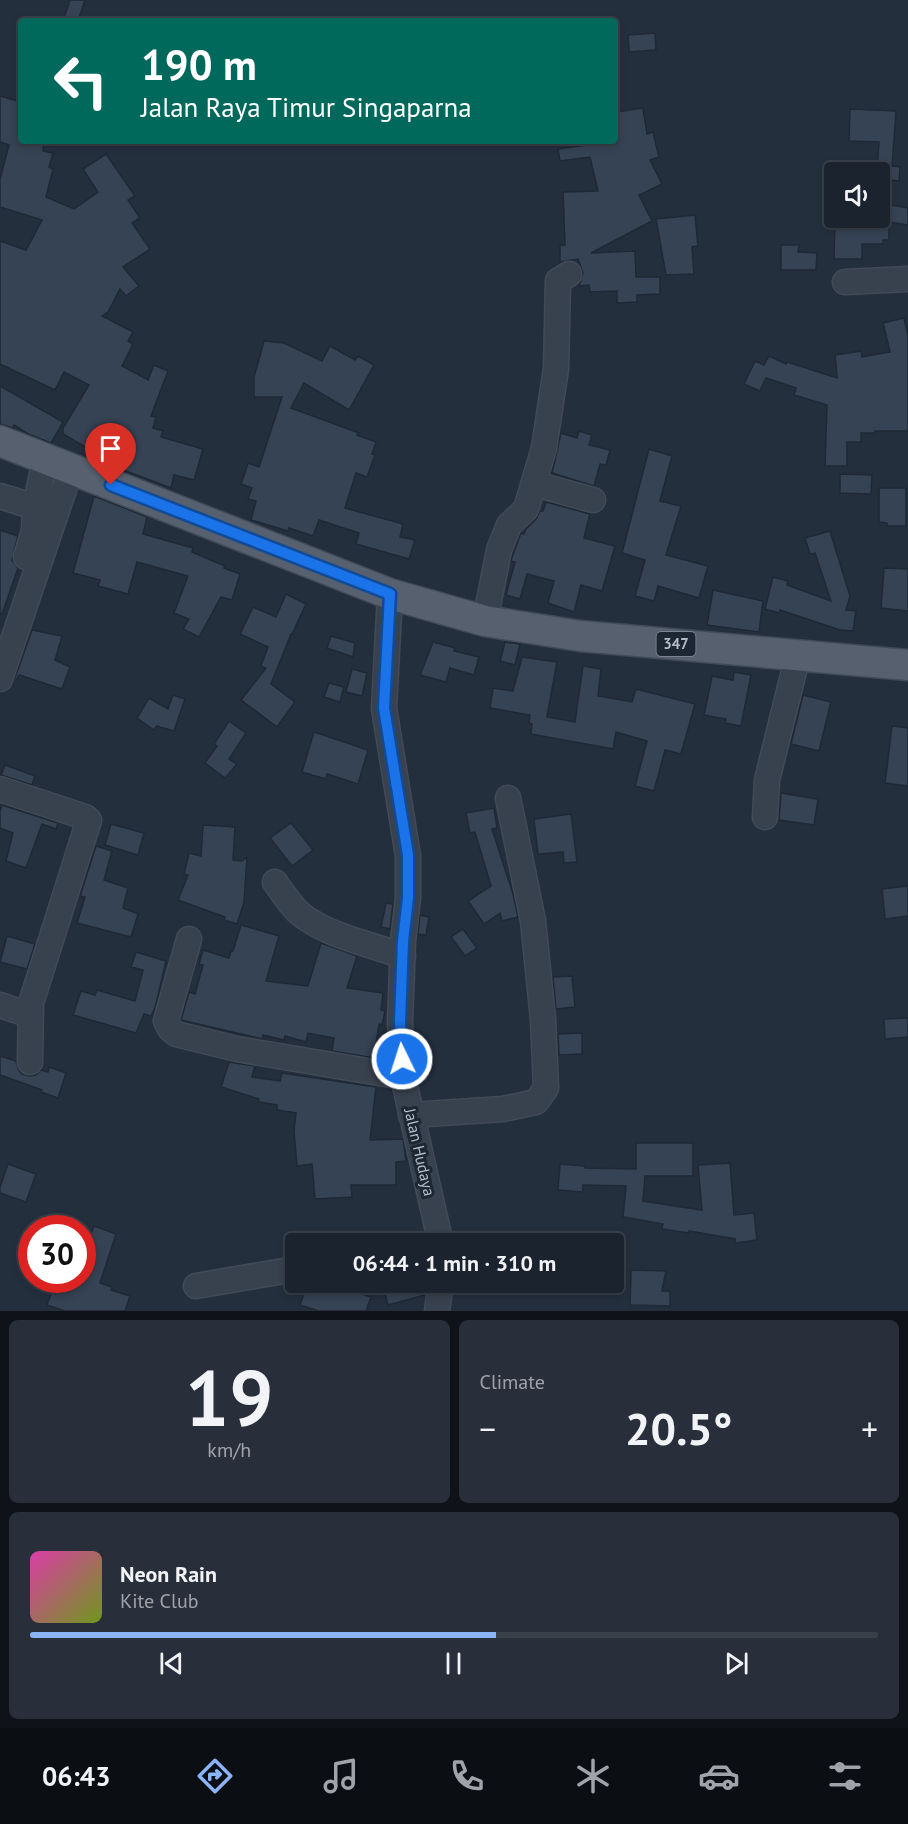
<!DOCTYPE html>
<meta charset="utf-8">
<style>
:root{--surface:#1b232e;--page:#282f3a;--text:#f1f3f6;--muted:#a0a4aa;--line:#39404a;--accent:#8ab4f8}
body{margin:0;font-family:"PT Sans",sans-serif;background:var(--page);color:var(--text);height:100vh;display:flex;flex-direction:column;font-size:22px;white-space:nowrap}
*{box-sizing:border-box;margin:0}
p{font-size:20px;color:var(--muted)}
.icon{flex:none;width:33px;height:33px;fill:none;stroke:currentColor;stroke-width:2;stroke-linecap:round;stroke-linejoin:round}
.map{position:relative;height:1311px;overflow:hidden}
.sheet{display:flex;flex-direction:column;gap:9px;padding:9px;background:#0f1319;flex:1}
.sheet>*{flex:none}
.hud{position:absolute;left:18px;top:18px;width:600px;height:126px;border-radius:6px;box-shadow:0 3px 9px #0003,0 0 0 2px var(--line);background:#00695c;color:#fff;overflow:hidden}
.buttons{position:absolute;left:824px;top:162px;display:grid;gap:12px}
.buttons a{display:grid;place-items:center;width:66px;height:66px;border-radius:6px;background:var(--surface);box-shadow:0 3px 9px #0003,0 0 0 2px var(--line);font-size:30px}
.speed{position:absolute;left:18px;top:1215px;display:flex;gap:12px;font-size:30px;font-weight:700;text-align:center}
.speed>*{display:grid;place-content:center;width:78px;height:78px;border-radius:50%;background:var(--surface);box-shadow:0 3px 9px #0003,0 0 0 2px var(--line);line-height:1}
.speed .limit{border:9px solid #d22;background:#fff;color:#111}
.pin{position:absolute;display:grid;place-items:center;width:51px;height:51px;color:#fff;margin:-62px -26px;border-radius:50% 50% 50% 0;rotate:-45deg;box-shadow:0 0 6px #0007}
.pin .icon{rotate:45deg}
.me{position:absolute;width:66px;margin:-33px;rotate:356deg;stroke-linejoin:round;filter:drop-shadow(0 0 4px #0008)}
.turn{display:flex;align-items:center;gap:21px;height:126px;padding:0 24px;font-size:27px}
.turn .icon{width:78px;height:78px;stroke-width:2.5}
.turn b{display:block;font-size:42px;line-height:51px}
.big{font-size:45px;font-weight:700;line-height:1.1}
.sheet .card{flex:1;display:flex;flex-direction:column;justify-content:center;gap:9px;min-width:0;padding:0 21px;border-radius:9px;background:var(--page)}
.sheet .dial{align-items:center;gap:0}
.dial b{font-size:78px;line-height:1}
.song{display:flex;align-items:center;gap:18px}
.cover{width:72px;height:72px;border-radius:9px;background:linear-gradient(135deg,hsl(320 70% 55%),hsl(80 70% 35%))}
.played{height:6px;border-radius:3px;background:linear-gradient(90deg,var(--accent) 55%,var(--line) 55%)}
.keys{display:flex;justify-content:space-around;direction:ltr}
.heat{display:flex;justify-content:space-between;align-items:center;font-size:33px;direction:ltr}
.sheet .tiles{flex:1;display:grid;gap:9px;grid-template-columns:1fr 1fr}
.card:last-child{grid-column:span 2}
.trip{position:absolute;left:285px;top:1233px;width:339px;height:60px;border-radius:6px;background:var(--surface);box-shadow:0 3px 9px #0003,0 0 0 2px var(--line);font-weight:700;line-height:60px;text-align:center}
.dock{display:flex;height:96px;justify-content:space-around;align-items:center;background:#0b0e12;color:var(--muted)}
.dock .icon{width:42px;height:42px}
.dock .current{color:var(--accent)}
.dock b{font-size:27px;color:var(--text)}
.map>svg:first-child{display:block}
</style>
<div class="map">
<svg width="908" height="1311" viewBox="0 0 908 1311">
<rect width="100%" height="100%" fill="#242f3e"/>
<g fill="#364354" stroke="#1f2835" stroke-width="1.5">
<path d="M70,0H85L78,21H63Z"/>
<path d="M655,33L656,50L629,52L628,35Z"/>
<path d="M0,96L21,102V141H44L43,151L53,153L49,167L53,169L46,197L74,209L98,192L83,169L106,154L135,196L128,200L140,218L132,223L150,249L123,267L139,286L126,296L120,289L108,312L102,316L133,332L128,341L133,344L122,366L148,380L154,365L168,371L151,416L156,417L153,428L163,431L161,437L203,449L194,480L174,475L171,488L99,461L101,456L63,434V428L89,385L64,372L55,390L0,364V241L26,250L42,220L0,207V179L9,145L0,142Z"/>
<path d="M643,108L647,134L653,132L659,157L650,160L662,184L639,195L652,221L591,253L635,251L636,277H660V294L637,295V302L617,303V291L590,292L589,285L579,286L583,273L578,259L560,262V245H565L563,192L598,191L590,157L560,161L558,149L615,141V112Z"/>
<path d="M850,109L896,111L892,166L900,167L899,181L891,180L889,201H879V172H877L879,142L849,141Z"/>
<path d="M879,203L908,208V225L889,222V240H883V244H862V259H834L835,218H879Z"/>
<path d="M695,215L698,246L692,247L694,274L666,275L656,219Z"/>
<path d="M781,245H799L798,252L817,253L816,270H781Z"/>
<path d="M904,318L908,336V431H875V433H861V442H847V466H825L827,405L794,395L796,388L766,378L760,391L744,384L755,361L764,365L769,356L786,364L787,362L837,378L835,355L861,351L862,357L890,352L883,323Z"/>
<path d="M264,341L284,343L322,361L330,346L355,360L358,356L374,365L349,410L304,383L291,408L359,433L357,435L376,442L372,454L375,455L367,477L356,473L345,508L403,524L400,537L415,540L409,559L356,544L359,533L319,520L313,536L289,528L288,531L251,520L256,501L248,499L252,488L241,484L248,463L259,467L282,397H254V377Z"/>
<path d="M0,386L63,422L51,443L28,434L14,425L13,428L0,424Z"/>
<path d="M579,431L592,435L589,445L610,450L606,465L600,464L594,486L552,473L561,433L577,438Z"/>
<path d="M649,449L672,456L660,501L681,506L666,555L708,566L699,598L658,586L654,601L635,596L645,560L622,553Z"/>
<path d="M840,474L872,475L871,494L840,493Z"/>
<path d="M879,488H906V526H887V523L879,522Z"/>
<path d="M94,496L147,517L143,534L193,548L192,552L225,566L224,568L240,574L232,600L221,597L199,637L183,629L189,619L174,613L188,576L137,562L128,594L98,586L100,580L73,573Z"/>
<path d="M546,502L590,514L584,538L615,546L602,591L581,585L574,612L548,603L554,581L527,574L520,599L506,595L515,562L511,561L513,554L521,533L524,534L526,529L536,519L540,511H543Z"/>
<path d="M0,530L18,536L12,560L18,568L2,614H0Z"/>
<path d="M830,531L850,596L846,610L856,611L853,631L840,630L780,610L779,613L765,609L773,577L788,581L787,585L831,601L815,553L810,554L805,538Z"/>
<path d="M884,568L908,569V611L881,608Z"/>
<path d="M713,590L763,601L759,632L707,625Z"/>
<path d="M286,594L306,604L292,634H291L271,684L295,702L277,727L241,700L266,668L261,666L268,647L240,634L253,607L276,617Z"/>
<path d="M32,630L62,636L55,660L70,667L62,689L19,675L17,679L15,678Z"/>
<path d="M331,636L355,643L353,657L327,648Z"/>
<path d="M433,642L455,648L454,651L479,657L474,675L450,668L446,682L420,675Z"/>
<path d="M505,642L520,644L515,665L500,661Z"/>
<path d="M522,657L557,662L547,717L575,722L583,666L601,669L598,696L632,702L636,689L695,704L681,754L665,750L654,791L635,786L647,741L616,732L613,749L531,734L532,724L529,723L530,715L490,708L493,688L513,691Z"/>
<path d="M352,669L367,673L362,696L346,692Z"/>
<path d="M734,672L751,675L741,726L725,723L726,719L704,715L712,676L733,680Z"/>
<path d="M329,683L344,687L340,702L324,697Z"/>
<path d="M173,695L185,699L174,731L157,726L154,730L137,718L149,698L168,709Z"/>
<path d="M803,695L831,702L819,751L791,744Z"/>
<path d="M229,721L246,733L229,759L237,764L225,778L205,763L217,746L214,744Z"/>
<path d="M892,726L908,728V786L885,783Z"/>
<path d="M314,732L368,750L358,784L327,774L326,779L302,772Z"/>
<path d="M5,765L35,776L32,785L1,775Z"/>
<path d="M781,793L818,799L814,825L779,820Z"/>
<path d="M2,805L58,823L56,829L42,824L26,868L6,861L13,833L0,828V811Z"/>
<path d="M494,808L497,828L492,829L513,894L518,917L502,921L500,913L484,924L468,901L491,886L475,832L470,833L466,813Z"/>
<path d="M571,814L577,862L564,863L563,852L538,854L534,819Z"/>
<path d="M291,823L313,850L292,866L270,838Z"/>
<path d="M111,824L144,833L138,855L105,845Z"/>
<path d="M203,825L235,827L233,860L242,861L247,857L244,902L237,924L224,920L225,917L178,900L188,875L184,874L189,853L201,856Z"/>
<path d="M96,846L112,851L104,880L128,888L123,908L138,914L131,937L77,923L85,897L80,896Z"/>
<path d="M908,886V916L885,919L882,889Z"/>
<path d="M386,903L393,904L390,929L381,927Z"/>
<path d="M420,915L429,917L426,935L418,934Z"/>
<path d="M241,925L279,936L266,981L308,986L321,943L357,956L347,988L383,993L381,1010L385,1011L382,1025L379,1024L374,1058L332,1051L334,1038L308,1033L306,1042L285,1036L284,1040L263,1035L262,1039L181,1020L189,992L195,994L203,965L199,964L203,950L229,958L231,951H233Z"/>
<path d="M463,929L477,948L465,956L451,937Z"/>
<path d="M7,936L35,944L27,969L0,962Z"/>
<path d="M136,952L166,961L155,1008L151,1016L144,1014L136,1033L73,1015L81,991L95,995L97,990L135,1001L143,970L131,967Z"/>
<path d="M572,976L575,1007L556,1009L553,977Z"/>
<path d="M908,1018V1037L885,1039L884,1019Z"/>
<path d="M582,1033V1054L559,1055L558,1034Z"/>
<path d="M0,1056L16,1061L18,1069L22,1074L29,1076L36,1075L41,1070L48,1072L49,1067L66,1073L58,1098L41,1092L42,1090L0,1075Z"/>
<path d="M229,1062L255,1066L252,1077L280,1081L282,1073L376,1087L370,1140L403,1139L406,1161L396,1162V1185H351L352,1197L315,1199L312,1164L297,1166L294,1131L296,1113L277,1110V1105L258,1102L259,1099L221,1087Z"/>
<path d="M636,1143H693V1176H645L643,1201L702,1210L698,1165L730,1163L734,1215L754,1213L757,1240L735,1243V1239L689,1231V1233L662,1229L663,1224L623,1217L626,1186L583,1185V1192L558,1190L560,1164L585,1166V1168L636,1169Z"/>
<path d="M8,1164L36,1174L26,1202L0,1193V1187Z"/>
<path d="M94,1226L116,1234L100,1283L112,1287L111,1290L130,1296L125,1311H65L47,1305L56,1280H82V1259Z"/>
<path d="M631,1270L666,1271L662,1291H670V1306L630,1305Z"/>
<path d="M308,1282H327L371,1297L366,1311H319L300,1305Z"/>
<path d="M382,1282H424L425,1295L388,1305Z"/>
</g>
<g fill="none" stroke-linecap="round" stroke-linejoin="round">
<g stroke="#414a57" stroke-width="27">
<g id="minor">
<path d="M845,282L908,279"/>
<path d="M535,484L593,500"/>
<path d="M0,496L35,507"/>
<path d="M26,557L34,531L35,507L45,460"/>
<path d="M390,594L384,708L408,856V898L403,941L400,1022L403,1077L441,1244"/>
<path d="M485,621L499,550L509,525L526,509L544,448L556,369L558,281L569,274"/>
<path d="M0,679L71,469"/>
<path d="M0,789L85,817L89,820L31,1003L30,1062"/>
<path d="M765,817L767,780L798,655"/>
<path d="M275,882C282,892 289,903 298,912C324,935 370,944 403,956"/>
<path d="M189,939L166,1021L170,1029L176,1034L237,1049L403,1077"/>
<path d="M0,1005L30,1015"/>
<path d="M411,1115L503,1109L536,1102L546,1088L543,1019L533,921L508,798"/>
<path d="M196,1286L296,1269"/>
<path d="M437,1311L441,1282"/>
</g>
</g>
<g stroke="#414a57" stroke-width="33">
<path id="major" d="M0,441L390,594L485,621L580,636L908,665"/>
</g>
<use href="#minor" stroke="#38414e" stroke-width="24"/>
<use href="#major" stroke="#56606e" stroke-width="30"/>
</g>
<g fill="none" stroke-linecap="round" stroke-linejoin="round">
<g stroke="#114b97" stroke-width="15">
<path id="route" d="M111,485L390,594L384,708L408,855V898L403,941L400,1022L402,1059"/>
</g>
<use href="#route" stroke="#1a73e8" stroke-width="10"/>
</g>
<g text-anchor="middle" stroke-width="6" stroke-linejoin="round" paint-order="stroke">
<rect fill="#1d2633" stroke="#878f9c" stroke-width="1.5" x="656.5" y="632" width="39" height="24" rx="4.5"/>
<g font-size="15" font-weight="bold" fill="#b4bcc9">
<text x="676" y="649">347</text>
</g>
<g font-size="16" fill="#b4bcc9" stroke="#1d2633">
<text transform="translate(420 1152) rotate(77)" y="6">Jalan Hudaya</text>
</g>
</g>
</svg>
<div class="buttons">
<a><svg class="icon" aria-label="sound" viewBox="0 0 24 24"><path d="M4 9h4l5-4v14l-5-4H4zM17 9q2 3 0 6"/></svg></a>
</div>
<div class="speed"><div class="limit">30</div></div>
<div class="pin" style="left:111px;top:485px;background:#d93025"><svg class="icon" aria-label="arrive" viewBox="0 0 24 24"><path d="M6 21V4h12l-3 4 3 4H6"/></svg></div>
<svg class="me" style="left:402px;top:1059px" viewBox="-20 -20 40 40"><circle r="17" fill="#1a73e8" stroke="#fff" stroke-width="3"/><path d="M0-11L8 9 0 5-8 9z" fill="#fff"/></svg>
<div class="trip">06:44 · 1 min · 310 m</div>
<div class="hud">
<div class="turn"><svg class="icon" aria-label="left" viewBox="0 0 24 24"><path d="M17 20v-9H6M10 6l-5 5 5 5"/></svg><div><b>190 m</b>Jalan Raya Timur Singaparna</div></div>
</div>
</div>
<section class="sheet">
<div class="tiles">
<div class="card dial"><b>19</b><p>km/h</p></div>
<div class="card"><p>Climate</p>
<div class="heat"><a>−</a><b class="big">20.5°</b><a>+</a></div>
</div>
<div class="card">
<div class="song"><i class="cover"></i><div><b>Neon Rain</b><p>Kite Club</p></div></div>
<div class="played"></div>
<div class="keys"><svg class="icon" aria-label="previous" viewBox="0 0 24 24"><path d="M18 5L8 12l10 7zM5 5v14"/></svg><svg class="icon" aria-label="pause" viewBox="0 0 24 24"><path d="M8 5v14M16 5v14"/></svg><svg class="icon" aria-label="next" viewBox="0 0 24 24"><path d="M6 5l10 7-10 7zM19 5v14"/></svg></div>
</div>
</div>
</section>
<nav class="dock">
<b>06:43</b>
<svg class="icon current" aria-label="directions" viewBox="0 0 24 24"><path d="M12 3l9 9-9 9-9-9zM9 14v-3h6M13 9l2 2-2 2"/></svg>
<svg class="icon" aria-label="music" viewBox="0 0 24 24"><path d="M9 18V5l10-2v13"/><circle cx="6" cy="18" r="3"/><circle cx="16" cy="16" r="3"/></svg>
<svg class="icon" aria-label="phone" viewBox="0 0 24 24"><path d="M5 4h4l2 5-3 2q2 4 5 5l2-3 5 2v4C11 20 4 13 5 4z"/></svg>
<svg class="icon" aria-label="climate" viewBox="0 0 24 24"><path d="M12 3v18M4 7l16 10M4 17L20 7"/></svg>
<svg class="icon" aria-label="car" viewBox="0 0 24 24"><path d="M5 17H2v-5l4-1 3-4h7l3 4 3 1v5h-3M9 17h6M6 11h13"/><circle cx="7" cy="17" r="2"/><circle cx="17" cy="17" r="2"/></svg>
<svg class="icon" aria-label="filters" viewBox="0 0 24 24"><path d="M4 7h16M4 17h16"/><circle cx="9" cy="7" r="2"/><circle cx="15" cy="17" r="2"/></svg>
</nav>
